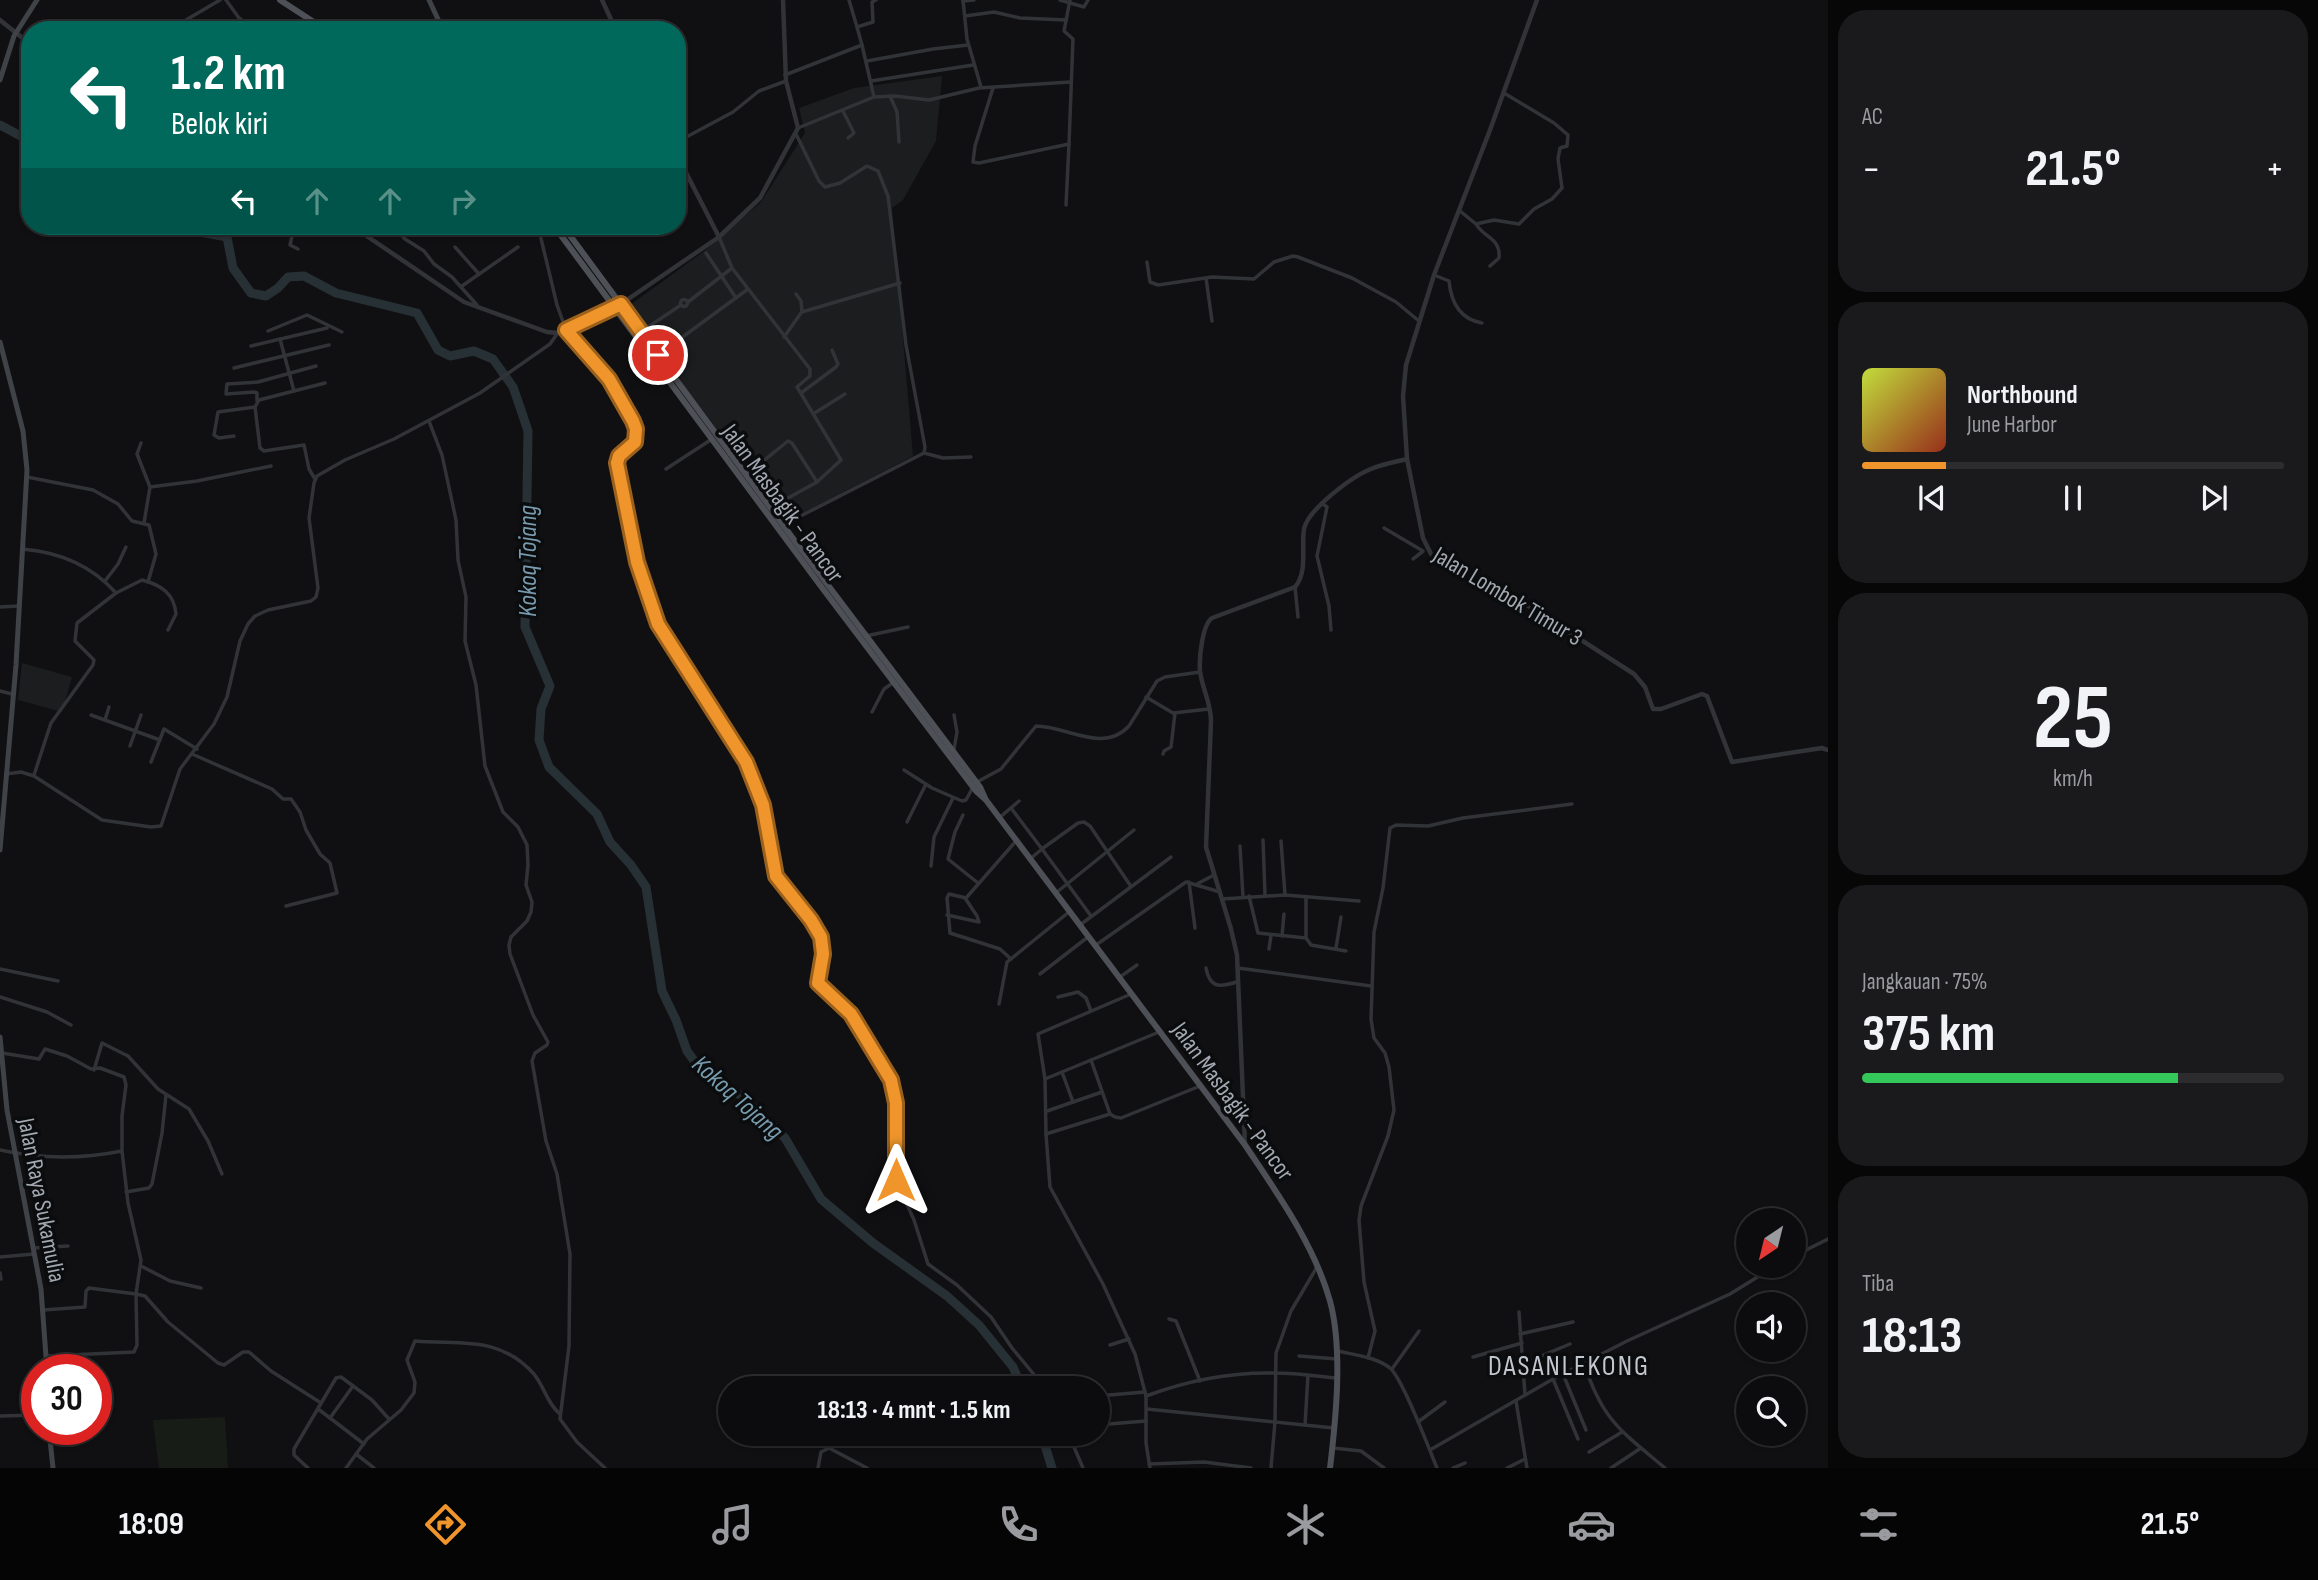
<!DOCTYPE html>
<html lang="id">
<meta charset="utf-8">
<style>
:root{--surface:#0c0c0e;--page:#1a1a1c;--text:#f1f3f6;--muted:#9a9b9e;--line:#2c2c2e;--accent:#ef952b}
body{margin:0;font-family:"Sofia Sans Condensed",sans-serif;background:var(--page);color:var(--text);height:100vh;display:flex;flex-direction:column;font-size:26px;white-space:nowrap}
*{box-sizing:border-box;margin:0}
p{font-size:23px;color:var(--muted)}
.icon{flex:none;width:38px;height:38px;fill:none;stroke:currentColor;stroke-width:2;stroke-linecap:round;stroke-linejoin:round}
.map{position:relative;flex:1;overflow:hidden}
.drawer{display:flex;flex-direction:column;gap:10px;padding:10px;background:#070708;width:490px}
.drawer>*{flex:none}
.hud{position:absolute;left:21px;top:21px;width:665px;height:214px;border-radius:28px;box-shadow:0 2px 5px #0004,0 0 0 2px var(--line);background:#00695c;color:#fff;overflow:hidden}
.needle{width:46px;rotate:215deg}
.controls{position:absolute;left:1736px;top:1208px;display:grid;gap:14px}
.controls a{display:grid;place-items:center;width:70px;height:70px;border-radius:50%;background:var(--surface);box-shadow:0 2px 5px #0004,0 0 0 2px var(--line);font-size:35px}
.speed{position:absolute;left:21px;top:1354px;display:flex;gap:14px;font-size:35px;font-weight:700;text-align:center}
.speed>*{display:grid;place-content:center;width:91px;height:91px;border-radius:50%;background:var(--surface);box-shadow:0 2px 5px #0004,0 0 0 2px var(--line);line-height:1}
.speed .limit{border:10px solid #d22;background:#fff;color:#111}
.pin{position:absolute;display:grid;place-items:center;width:60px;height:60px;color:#fff;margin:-30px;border:4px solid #fff;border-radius:50%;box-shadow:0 2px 7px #0007}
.me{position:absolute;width:77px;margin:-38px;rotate:0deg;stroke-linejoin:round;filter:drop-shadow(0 0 5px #0008)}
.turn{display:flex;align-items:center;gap:24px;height:147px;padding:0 35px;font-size:32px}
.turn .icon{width:91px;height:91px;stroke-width:2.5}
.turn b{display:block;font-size:49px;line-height:60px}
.lanes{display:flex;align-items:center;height:66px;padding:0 35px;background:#0003;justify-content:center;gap:35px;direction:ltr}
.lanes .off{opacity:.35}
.big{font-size:52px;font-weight:700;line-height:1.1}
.drawer .tile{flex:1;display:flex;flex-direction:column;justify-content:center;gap:10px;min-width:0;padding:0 24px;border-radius:28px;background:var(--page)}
.drawer .dial{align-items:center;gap:0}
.dial b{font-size:91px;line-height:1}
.song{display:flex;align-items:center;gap:21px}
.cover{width:84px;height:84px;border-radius:10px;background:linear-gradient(135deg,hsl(70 70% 55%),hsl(10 70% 35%))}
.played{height:7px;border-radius:4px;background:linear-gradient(90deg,var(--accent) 20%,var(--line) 20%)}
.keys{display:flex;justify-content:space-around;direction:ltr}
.heat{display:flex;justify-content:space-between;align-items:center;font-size:38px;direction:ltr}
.charge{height:10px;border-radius:5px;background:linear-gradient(90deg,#34c759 75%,var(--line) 0)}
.trip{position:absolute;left:718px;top:1376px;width:392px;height:70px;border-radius:35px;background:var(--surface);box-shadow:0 2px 5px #0004,0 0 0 2px var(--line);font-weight:700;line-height:70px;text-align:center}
.menu{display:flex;height:112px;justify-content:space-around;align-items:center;background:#050506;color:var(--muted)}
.menu .icon{width:49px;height:49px}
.menu .active{color:var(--accent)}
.menu b{font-size:32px;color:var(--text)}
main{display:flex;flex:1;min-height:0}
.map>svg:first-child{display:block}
</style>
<main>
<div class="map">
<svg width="1828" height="1468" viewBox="0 0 1828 1468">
<rect width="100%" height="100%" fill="#101012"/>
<g fill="#1c1d1f">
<path d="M942,76L936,141L903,200L892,208L913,456L784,523L626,308L703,252L761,202L805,133L799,108L854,88Z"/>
<path d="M22,663L72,677L62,712L18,700Z"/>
</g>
<path fill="#171c17" d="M225,1417L228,1468H159L153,1420Z"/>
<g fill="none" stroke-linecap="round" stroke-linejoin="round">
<g stroke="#273035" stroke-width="9">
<path d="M0,125L30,141"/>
<path d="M181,226L184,229L227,237L233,268L251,293L266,296L278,288L288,277L304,276L336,293L417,313L438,350L450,356L474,351L493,359L513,387L521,410L528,431L525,627L550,686L541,709L539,740L549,767L597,814L610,842L631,865L646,887L662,991L676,1020L687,1051L701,1070L743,1097L785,1138L821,1199L873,1243L947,1296L979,1325L1013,1367L1022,1388"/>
<path d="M1041,1433L1052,1468"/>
</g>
<g stroke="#313337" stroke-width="3.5">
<path d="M226,0L239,18L255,30"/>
<path d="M849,0L857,27"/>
<path d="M963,0L967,39L981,87"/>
<path d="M1060,0L1084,7L1088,0"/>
<path d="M963,1L974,0"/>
<path d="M965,16L994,12L1020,18L1066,20"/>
<path d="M169,30L220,0"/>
<path d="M867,61L933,49L968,45"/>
<path d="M785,75L862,45L857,27L873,22L872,2L876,0"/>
<path d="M871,81L973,65"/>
<path d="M993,88L975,146L973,162L979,163L1069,144L1066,205"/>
<path d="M890,96L897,112L899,142"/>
<path d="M874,97L895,96L929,100L979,88L1070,82"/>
<path d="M843,111L854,133L848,138"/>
<path d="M798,128L874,97L862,45"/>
<path d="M796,134L819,181L825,187L840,183L867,166L878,171L888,196L906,345L925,447L924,453"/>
<path d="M677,142L733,112L759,91L786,81"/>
<path d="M1069,144L1073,39L1064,31L1070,0"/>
<path d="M1460,211L1476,224L1494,220L1519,224L1534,209L1552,199L1562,188L1558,159L1560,148L1567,146L1568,135L1554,123L1504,93"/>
<path d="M1476,224C1484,238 1501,238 1499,258L1490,266"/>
<path d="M278,226L284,232L289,231L292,236L290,245L298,249"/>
<path d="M393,226L405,239L424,251L434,264L452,277L477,305"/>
<path d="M538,226L557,305L566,330L609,379L633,421L636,429L635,442L619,455L617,463L637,562L658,624L746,762L763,805L776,876L811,920L821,937L823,954L818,983L851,1014L892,1080L896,1103V1180L914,1220L928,1264L957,1285L991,1317L1012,1348L1045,1388"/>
<path d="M455,247L479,274"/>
<path d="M706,253L736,298"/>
<path d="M1147,262L1150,282L1158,285L1212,277L1254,279L1274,262L1293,256L1298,257L1352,278L1396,302L1419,321"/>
<path d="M732,268L810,369V376L797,387L841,460L817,482L770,508"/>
<path d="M1434,275L1449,281C1451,302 1459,319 1482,323"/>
<path d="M1206,278L1212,321"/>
<path d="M462,286L518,247"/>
<path d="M796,294L801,301L802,312L900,283"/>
<circle cx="684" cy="303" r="3.5"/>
<path d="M688,302L732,268L719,237"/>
<path d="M268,331L307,315L342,332"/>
<path d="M642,331L681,305"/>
<path d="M784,337L801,313"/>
<path d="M280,339L294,391"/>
<path d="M251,346L327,328"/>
<path d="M658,355L748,289"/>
<path d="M234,368L329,345"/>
<path d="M801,393L836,367L838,364L832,350"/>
<path d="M257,401V393L254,392L226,394L227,384L258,382L316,366"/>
<path d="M813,414L845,394"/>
<path d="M429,421L442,455L456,520L458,560L466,597L465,641L476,685L485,766L503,812L518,827L527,845L528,865L526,885L532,902L531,912L527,921L511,937L509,945L510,954L533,1015L548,1042L547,1045L535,1053L532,1061L546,1141L557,1174L570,1254L569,1346L560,1419L577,1442L605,1468"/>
<path d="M234,436L219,438L214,435L218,412L255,407"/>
<path d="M141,443L137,454L150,487L144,523"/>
<path d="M924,453L943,458L971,457"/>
<path d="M666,469L712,439"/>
<path d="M746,475L788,441L792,443L817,482"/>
<path d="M27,477L93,490L118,504L132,521L149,525L156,554L148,582"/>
<path d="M315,479L309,469L304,445L264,451L260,448L255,407L259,400L325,383"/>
<path d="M150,487L197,481L271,466"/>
<path d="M1323,504L1327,507L1317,556L1329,606L1331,630"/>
<path d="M783,525L924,453"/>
<path d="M1384,528L1423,551"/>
<path d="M22,549C59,552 92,566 116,593"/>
<path d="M1413,559L1422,552"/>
<path d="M105,581L118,564L126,547"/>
<path d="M1295,587L1298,617"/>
<path d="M0,607L19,606"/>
<path d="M866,636L908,627"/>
<path d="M0,691L12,694"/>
<path d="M1146,697L1173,713L1209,709"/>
<path d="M872,712L884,689L894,682"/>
<path d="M91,715L160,740"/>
<path d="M105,720L109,707"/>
<path d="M130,746L141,715"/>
<path d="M954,749L957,732L954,715"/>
<path d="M192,754L272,789L283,799H291L300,812L306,830L320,854L330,863L337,893L286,906"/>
<path d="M1163,754L1164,751L1171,747L1175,713"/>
<path d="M151,762L164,729L197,749"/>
<path d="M904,770L932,788L962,801L966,800L973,787"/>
<path d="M6,774L21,772L34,776L102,820L151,827L161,826L180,769L214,724L227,697L240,641L248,624L255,616L268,610L311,601L316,597L318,588L309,518L314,483L317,476L345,460L394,439L480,393L550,344L557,334"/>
<path d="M34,775L51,723L93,665L94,660L75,641L77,623L116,593L142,580C161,585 174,593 176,614L168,630"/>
<path d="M977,782L1001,769L1036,726C1067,726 1103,754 1129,726L1157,681L1165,677L1200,672"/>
<path d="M1011,808L1042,849L1030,859"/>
<path d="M963,815L955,832L948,859L978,883"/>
<path d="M999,818L1019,801"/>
<path d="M907,822L926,784"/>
<path d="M1263,840L1265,895"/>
<path d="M1281,841L1285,895"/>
<path d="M1240,846L1243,897"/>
<path d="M931,866L934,837L953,798"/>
<path d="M1189,882L1195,928"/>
<path d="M1197,884L1214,875"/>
<path d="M1057,892L1134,830"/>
<path d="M1249,896L1258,933L1306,938V897"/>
<path d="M1222,899L1285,895L1359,901"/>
<path d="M947,915L979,922L977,916L965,898"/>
<path d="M1091,916L1042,849L1046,846L1078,823L1084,822L1090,826L1130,885"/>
<path d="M1080,925L1171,857"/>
<path d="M1282,936L1284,914"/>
<path d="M1306,938L1311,945L1346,951"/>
<path d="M1096,945L1186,882L1220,892"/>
<path d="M1336,948L1341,917"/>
<path d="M1269,949L1271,935"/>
<path d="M1011,959L1000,949L950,933L947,898L949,894L966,898L1016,841"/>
<path d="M1206,968C1210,989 1220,987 1237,982"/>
<path d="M1238,968L1371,986"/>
<path d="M0,969L58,981"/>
<path d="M1040,974L1088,937"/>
<path d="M1120,977L1137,965"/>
<path d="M1131,994L1038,1034L1045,1079L1046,1134L1110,1114L1115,1117L1121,1118L1200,1086"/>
<path d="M0,997L47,1012L71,1025"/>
<path d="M1058,997L1078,992L1086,998L1091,1011"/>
<path d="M999,1004L1007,962L1069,912"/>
<path d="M2,1053L39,1059L45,1049L67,1056L91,1069L100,1068L124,1077L126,1085L122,1116V1150"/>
<path d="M1091,1060L1110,1114"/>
<path d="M94,1070L102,1043L128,1056L158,1089L189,1109L208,1141L222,1174"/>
<path d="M1062,1072L1073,1102"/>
<path d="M1045,1079L1159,1032"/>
<path d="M1047,1111L1102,1092"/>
<path d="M1046,1134L1050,1187L1103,1284L1135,1354L1146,1396V1443L1150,1468"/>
<path d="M0,1150C40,1159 82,1159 122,1151L128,1203L141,1260L136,1294L145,1296L168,1322L218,1363L224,1365L243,1352H249L271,1371L321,1403"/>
<path d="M126,1192L149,1188L152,1184L162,1133L166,1095"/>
<path d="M33,1248L68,1246"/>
<path d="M1794,1256L1828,1239"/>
<path d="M0,1257L34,1254"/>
<path d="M141,1266L170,1281L201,1288"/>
<path d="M0,1273L1,1279"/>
<path d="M43,1310L85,1307L86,1291L89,1288L136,1294L137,1345L134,1352L47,1356"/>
<path d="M1519,1312L1525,1395"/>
<path d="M1169,1319L1176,1321L1200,1381"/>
<path d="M1520,1334L1573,1322"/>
<path d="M1110,1345L1129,1339"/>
<path d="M1338,1351C1355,1355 1376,1357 1390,1368C1403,1379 1429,1449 1437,1468"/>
<path d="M1299,1356L1337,1359"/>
<path d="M1473,1357L1522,1343"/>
<path d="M1368,1358L1375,1331L1364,1282L1359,1220L1361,1206L1388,1136L1394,1110L1389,1067L1385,1053L1374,1038L1371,1019L1374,932L1383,888L1390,828L1396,825L1428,826L1463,818L1572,804"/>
<path d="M1584,1363C1602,1420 1621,1431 1665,1468"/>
<path d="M1522,1364L1570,1344"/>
<path d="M1392,1369L1419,1331"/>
<path d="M1563,1374L1586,1430"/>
<path d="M1553,1379L1578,1439"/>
<path d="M353,1386L330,1418L364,1444"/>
<path d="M1097,1396L1145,1392"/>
<path d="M1146,1396C1186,1381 1232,1372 1275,1373C1295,1373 1316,1376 1336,1378"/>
<path d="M1516,1401L1527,1468"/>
<path d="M318,1409L330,1418"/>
<path d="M1147,1409L1334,1428"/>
<path d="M0,1416L37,1415"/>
<path d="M1418,1422L1445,1402"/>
<path d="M1097,1425L1146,1421"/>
<path d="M1305,1425L1308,1375"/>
<path d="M1068,1433L1083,1468"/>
<path d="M1333,1448L1361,1451L1384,1468"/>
<path d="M1430,1450L1553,1379L1627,1341L1730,1294L1777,1265"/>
<path d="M1589,1452L1622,1432"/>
<path d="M356,1454L374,1468"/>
<path d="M1149,1464L1204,1462L1251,1468"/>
<path d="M308,1468L294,1455V1449L336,1378L341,1377L372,1400L389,1419"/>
<path d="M346,1468L367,1439L401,1410L414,1393L415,1382L407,1360L415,1341C460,1345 498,1335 533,1373C544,1385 547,1404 560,1414"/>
<path d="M818,1468L821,1452L829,1448L867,1468"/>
<path d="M1271,1468L1275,1422L1276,1353L1291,1311L1317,1267"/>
<path d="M1453,1468L1465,1463"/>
<path d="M1507,1468L1525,1459"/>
<path d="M1611,1468L1641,1448"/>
</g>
<g stroke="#313337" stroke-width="4.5">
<path d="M602,0L616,30"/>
<path d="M1537,0L1490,130L1434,275L1406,365L1403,396L1407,459L1423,538L1431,554L1439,560L1502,589L1634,674L1645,687L1653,709H1661L1702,694L1707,696L1732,762L1822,748L1828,750"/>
<path d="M0,20L30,44"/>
<path d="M677,155L719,237"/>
<path d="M352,226L464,302L547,332L558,333L566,330L621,304L719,237L760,198L798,128L786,81L783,0"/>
<path d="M1245,1144L1237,955L1231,929L1206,847L1211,721C1211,703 1202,688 1200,671C1199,659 1202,625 1212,618L1295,587C1308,572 1301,548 1304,529C1308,509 1353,476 1371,469C1382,464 1395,462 1407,459"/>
</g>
<g stroke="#3f4247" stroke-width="5">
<path d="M429,0L443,30"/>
<path d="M0,80L14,36L37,0"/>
<path d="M0,342L23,431L27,470L16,665L0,850"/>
<path d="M0,1037L7,1110L41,1289L47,1370"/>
<path d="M49,1430L53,1468"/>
</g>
<g stroke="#4d5056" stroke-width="6">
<path d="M280,0L326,30"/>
<path d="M554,226L820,585L976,791L986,800L1245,1145C1277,1193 1314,1244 1330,1301C1343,1349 1336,1418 1330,1468"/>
<path d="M563,226L800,548L980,787L985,798"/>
</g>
</g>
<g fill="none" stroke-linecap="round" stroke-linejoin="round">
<g stroke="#9b611c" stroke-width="18">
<path id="route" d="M658,355L621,304L566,330L609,379L633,421L636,429L635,442L619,456L617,463L637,562L658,624L746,762L763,805L776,876L811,920L821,937L823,954L818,983L851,1014L891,1080L896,1103V1180"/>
</g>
<use href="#route" stroke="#ef952b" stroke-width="12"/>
</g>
<g text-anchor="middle" stroke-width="7" stroke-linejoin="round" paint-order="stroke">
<g font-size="24" fill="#a2a9b2" stroke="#0b0c0d">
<text transform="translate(783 503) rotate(54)" y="8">Jalan Masbagik - Pancor</text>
<text transform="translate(1508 596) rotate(31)" y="8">Jalan Lombok Timur 3</text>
<text transform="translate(1233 1101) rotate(54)" y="8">Jalan Masbagik - Pancor</text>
<text transform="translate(42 1200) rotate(79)" y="8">Jalan Raya Sukamulia</text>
</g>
<g font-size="26" font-style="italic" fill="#789bae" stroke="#0b0c0d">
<text transform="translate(527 561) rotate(-90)" y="9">Kokoq Tojang</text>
<text transform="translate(738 1097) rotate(42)" y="9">Kokoq Tojang</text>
</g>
<g font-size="28" letter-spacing="2" fill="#c3c7cf" stroke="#0b0c0d">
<text x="1569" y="1375">DASANLEKONG</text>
</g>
</g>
</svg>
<div class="controls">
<a><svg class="needle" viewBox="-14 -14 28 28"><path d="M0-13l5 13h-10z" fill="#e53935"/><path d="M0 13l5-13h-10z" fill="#9a9b9e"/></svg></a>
<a><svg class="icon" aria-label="sound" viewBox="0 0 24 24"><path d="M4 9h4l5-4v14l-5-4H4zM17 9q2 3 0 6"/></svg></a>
<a><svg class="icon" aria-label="search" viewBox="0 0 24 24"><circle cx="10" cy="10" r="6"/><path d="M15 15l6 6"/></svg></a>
</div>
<div class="speed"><div class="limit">30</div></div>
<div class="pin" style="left:658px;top:355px;background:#d93025"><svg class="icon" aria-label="arrive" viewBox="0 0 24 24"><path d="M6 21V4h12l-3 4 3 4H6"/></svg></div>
<svg class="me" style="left:896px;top:1180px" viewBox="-20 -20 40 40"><path d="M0-17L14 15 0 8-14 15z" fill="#ef952b" stroke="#fff" stroke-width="4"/></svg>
<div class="trip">18:13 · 4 mnt · 1.5 km</div>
<div class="hud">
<div class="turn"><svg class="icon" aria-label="left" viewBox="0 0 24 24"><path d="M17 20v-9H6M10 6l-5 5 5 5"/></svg><div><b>1.2 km</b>Belok kiri</div></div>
<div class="lanes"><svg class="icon" aria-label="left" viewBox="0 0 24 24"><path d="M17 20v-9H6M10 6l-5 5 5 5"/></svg><svg class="icon off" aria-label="ahead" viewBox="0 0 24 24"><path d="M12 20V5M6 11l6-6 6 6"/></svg><svg class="icon off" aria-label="ahead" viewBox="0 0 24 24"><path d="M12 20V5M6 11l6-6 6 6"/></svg><svg class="icon off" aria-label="right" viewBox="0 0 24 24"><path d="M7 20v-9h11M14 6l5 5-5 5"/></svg></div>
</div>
</div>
<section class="drawer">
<div class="tile"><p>AC</p>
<div class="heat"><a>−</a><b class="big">21.5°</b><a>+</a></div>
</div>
<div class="tile">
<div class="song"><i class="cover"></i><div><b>Northbound</b><p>June Harbor</p></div></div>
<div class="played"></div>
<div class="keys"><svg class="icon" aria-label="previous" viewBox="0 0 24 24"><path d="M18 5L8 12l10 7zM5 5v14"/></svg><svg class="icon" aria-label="pause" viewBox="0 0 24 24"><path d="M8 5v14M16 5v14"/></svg><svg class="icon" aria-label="next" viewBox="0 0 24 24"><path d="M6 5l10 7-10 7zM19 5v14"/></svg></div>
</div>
<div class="tile dial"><b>25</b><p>km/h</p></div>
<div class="tile"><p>Jangkauan · 75%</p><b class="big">375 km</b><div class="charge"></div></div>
<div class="tile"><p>Tiba</p><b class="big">18:13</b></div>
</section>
</main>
<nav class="menu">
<b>18:09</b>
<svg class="icon active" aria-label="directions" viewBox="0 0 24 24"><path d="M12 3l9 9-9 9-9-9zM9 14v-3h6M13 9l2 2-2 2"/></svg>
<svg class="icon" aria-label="music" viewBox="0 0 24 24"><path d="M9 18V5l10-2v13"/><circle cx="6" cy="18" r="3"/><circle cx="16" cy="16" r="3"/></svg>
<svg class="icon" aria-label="phone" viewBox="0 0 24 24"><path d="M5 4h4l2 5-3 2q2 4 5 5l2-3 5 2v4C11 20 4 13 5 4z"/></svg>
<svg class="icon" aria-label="climate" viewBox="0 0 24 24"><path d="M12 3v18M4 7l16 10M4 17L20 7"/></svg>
<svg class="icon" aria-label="car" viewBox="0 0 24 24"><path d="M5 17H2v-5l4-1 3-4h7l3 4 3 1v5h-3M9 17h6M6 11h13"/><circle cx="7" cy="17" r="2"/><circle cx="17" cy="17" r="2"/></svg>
<svg class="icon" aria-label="filters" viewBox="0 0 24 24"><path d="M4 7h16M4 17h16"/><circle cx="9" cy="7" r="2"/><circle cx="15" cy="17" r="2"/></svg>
<b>21.5°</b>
</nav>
